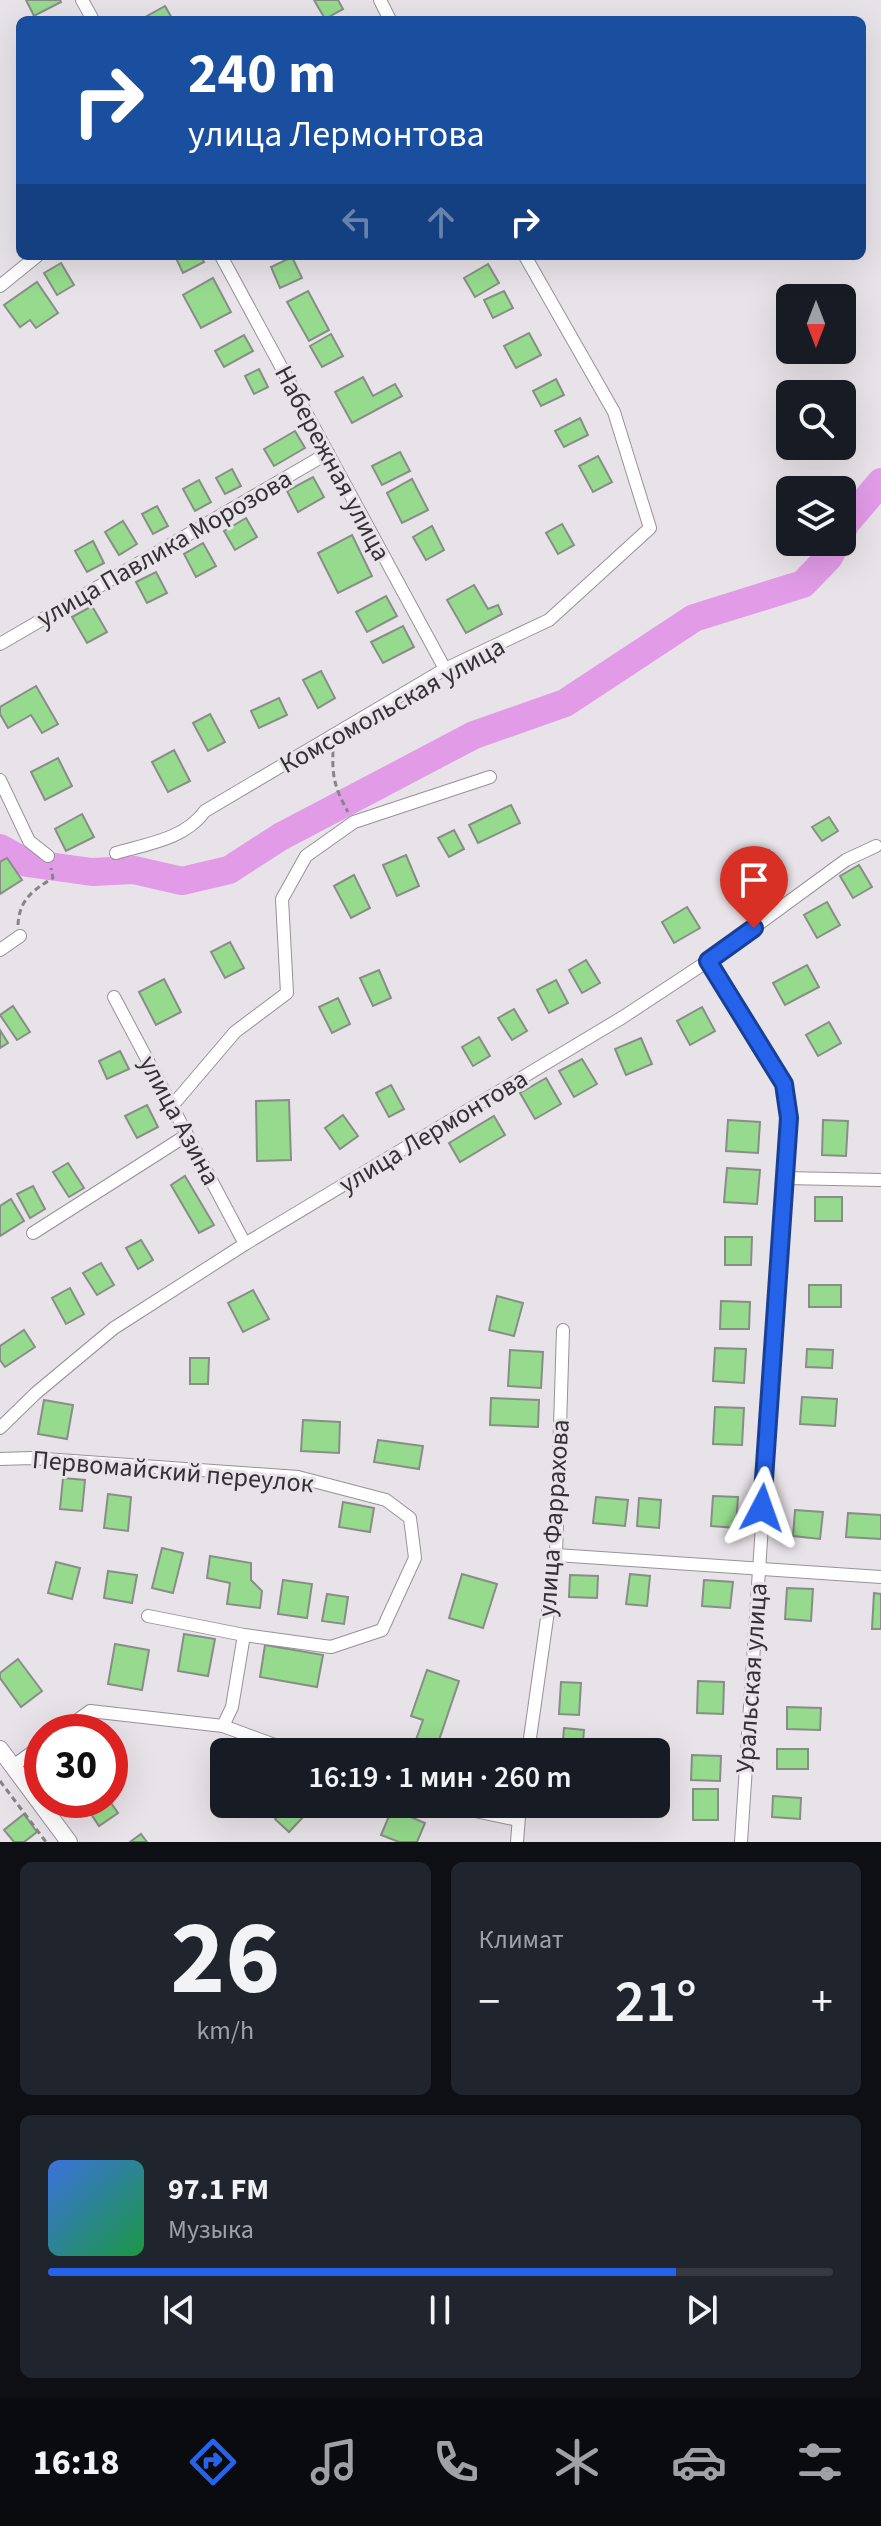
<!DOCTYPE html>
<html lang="ru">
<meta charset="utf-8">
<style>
:root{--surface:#171b24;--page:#20242c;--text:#f1f3f6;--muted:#9ea1a6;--line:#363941;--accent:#2563eb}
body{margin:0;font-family:"Source Sans 3",sans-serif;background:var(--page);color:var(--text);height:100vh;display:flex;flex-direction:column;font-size:30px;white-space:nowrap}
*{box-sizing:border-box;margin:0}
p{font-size:26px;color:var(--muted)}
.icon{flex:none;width:44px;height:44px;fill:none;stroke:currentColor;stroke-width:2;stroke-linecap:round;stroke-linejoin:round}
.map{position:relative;height:1842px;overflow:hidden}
.details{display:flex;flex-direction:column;gap:20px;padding:20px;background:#0d0f14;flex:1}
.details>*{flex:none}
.guide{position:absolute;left:16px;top:16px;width:850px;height:244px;border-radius:12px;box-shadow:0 8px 32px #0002;background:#1a4fa0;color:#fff;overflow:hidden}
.needle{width:52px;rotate:180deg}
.controls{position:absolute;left:776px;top:284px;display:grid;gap:16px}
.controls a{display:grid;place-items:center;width:80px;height:80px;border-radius:12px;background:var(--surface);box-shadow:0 8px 32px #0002;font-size:40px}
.speed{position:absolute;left:24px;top:1714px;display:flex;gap:16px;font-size:40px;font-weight:700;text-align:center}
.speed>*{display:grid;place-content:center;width:104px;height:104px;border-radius:50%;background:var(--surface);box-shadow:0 8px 32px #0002;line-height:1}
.speed .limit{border:12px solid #d22;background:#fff;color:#111}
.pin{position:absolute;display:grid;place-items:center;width:68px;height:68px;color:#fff;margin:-82px -34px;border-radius:50% 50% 50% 0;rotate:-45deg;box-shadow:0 0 8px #0007}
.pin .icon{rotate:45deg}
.me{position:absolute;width:88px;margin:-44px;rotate:4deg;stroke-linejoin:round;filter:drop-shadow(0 0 6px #0008)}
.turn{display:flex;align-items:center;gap:28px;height:168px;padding:0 40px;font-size:36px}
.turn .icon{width:104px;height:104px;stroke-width:2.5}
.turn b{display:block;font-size:56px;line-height:68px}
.lanes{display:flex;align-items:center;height:76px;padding:0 40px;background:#0003;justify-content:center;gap:40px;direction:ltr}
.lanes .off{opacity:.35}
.big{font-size:60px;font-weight:600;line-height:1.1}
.details .widget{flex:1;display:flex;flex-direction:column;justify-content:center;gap:12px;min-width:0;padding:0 28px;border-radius:12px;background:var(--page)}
.details .dial{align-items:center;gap:0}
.dial b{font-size:104px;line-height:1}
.song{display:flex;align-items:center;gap:24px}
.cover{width:96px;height:96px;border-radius:12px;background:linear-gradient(135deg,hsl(220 70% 55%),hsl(140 70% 35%))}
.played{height:8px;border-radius:4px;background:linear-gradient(90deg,var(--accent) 80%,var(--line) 80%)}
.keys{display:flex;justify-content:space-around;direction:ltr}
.heat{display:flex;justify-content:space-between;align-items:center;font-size:44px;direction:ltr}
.details .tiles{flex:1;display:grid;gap:20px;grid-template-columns:1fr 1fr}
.widget:last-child{grid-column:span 2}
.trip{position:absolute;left:210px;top:1738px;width:460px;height:80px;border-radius:12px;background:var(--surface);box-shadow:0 8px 32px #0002;font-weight:600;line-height:80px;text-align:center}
.menu{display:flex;height:128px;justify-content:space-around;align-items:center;background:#090b0e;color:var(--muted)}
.menu .icon{width:56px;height:56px}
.menu .selected{color:var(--accent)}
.menu b{font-size:36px;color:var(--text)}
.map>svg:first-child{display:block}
</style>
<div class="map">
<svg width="881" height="1842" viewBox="0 0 881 1842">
<rect width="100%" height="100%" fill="#e8e3e8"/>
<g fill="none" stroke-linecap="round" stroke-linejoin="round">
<g stroke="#e19be7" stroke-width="28">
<path d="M842,531L846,523L881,482"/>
<path d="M0,848L27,863L92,872L134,870L182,881L229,870L280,837L474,735L565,703L694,618L803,584L829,557L837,542"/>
</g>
</g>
<g fill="#96db8d" stroke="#898d88" stroke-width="2">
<path d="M26,0H60L61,2L34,16Z"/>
<path d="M314,0H338L343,9L325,19Z"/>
<path d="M165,6L173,20H140Z"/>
<path d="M175,256H201L204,262L183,273Z"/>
<path d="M292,257L302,278L280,288L271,267Z"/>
<path d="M61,263L74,285L57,295L44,273Z"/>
<path d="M488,264L499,283L475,297L464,278Z"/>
<path d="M213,278L231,312L201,328L183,295Z"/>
<path d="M37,282L58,313L36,328L30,320L20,327L4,305Z"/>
<path d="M308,291L329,330L309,341L287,302Z"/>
<path d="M504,291L513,308L493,318L484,300Z"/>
<path d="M529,333L541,355L516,368L504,346Z"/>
<path d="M331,334L343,356L322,367L310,346Z"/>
<path d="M244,335L253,351L224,367L215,351Z"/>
<path d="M259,369L268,387L254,394L245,376Z"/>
<path d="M363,377L373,396L395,384L402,396L352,423L335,392Z"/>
<path d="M556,379L564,395L541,406L533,391Z"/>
<path d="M580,418L588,435L564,447L555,431Z"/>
<path d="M295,431L305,448L274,466L264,449Z"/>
<path d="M400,452L410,471L382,485L372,466Z"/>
<path d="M598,456L612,482L593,492L579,466Z"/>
<path d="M232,469L241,486L225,494L216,478Z"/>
<path d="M313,477L324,497L298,512L287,491Z"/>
<path d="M412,479L428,510L402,523L387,493Z"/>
<path d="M199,480L211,502L195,511L183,489Z"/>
<path d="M157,506L168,526L153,534L142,514Z"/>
<path d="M246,518L257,537L235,550L224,531Z"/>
<path d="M123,521L137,544L119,555L105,532Z"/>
<path d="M562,524L574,545L558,554L546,533Z"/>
<path d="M432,526L444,550L426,560L413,537Z"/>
<path d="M352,535L372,576L338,593L318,553Z"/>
<path d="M93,541L104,563L87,572L75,551Z"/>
<path d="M203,543L216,566L196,577L184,554Z"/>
<path d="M156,572L167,593L147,603L136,582Z"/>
<path d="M474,585L488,609L498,605L502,614L466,633L447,600Z"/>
<path d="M386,596L397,616L367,632L356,612Z"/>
<path d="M92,606L107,632L87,643L72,617Z"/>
<path d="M403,626L414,647L383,663L371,642Z"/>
<path d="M321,671L335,698L318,708L303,680Z"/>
<path d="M36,686L58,724L42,733L31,715L8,728L0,714V707Z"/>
<path d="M279,698L287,715L259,728L251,711Z"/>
<path d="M210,714L225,742L208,751L193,723Z"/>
<path d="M174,750L190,781L168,792L152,762Z"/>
<path d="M58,758L72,786L45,800L31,772Z"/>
<path d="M511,805L520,823L478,843L469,825Z"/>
<path d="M82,814L94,837L66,851L55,829Z"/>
<path d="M829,817L838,831L822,841L812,827Z"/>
<path d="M454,830L464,849L449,857L438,838Z"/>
<path d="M769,850L781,872L756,886L743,865Z"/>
<path d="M406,855L419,886L397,896L383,865Z"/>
<path d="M7,858L22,880L0,894V862Z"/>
<path d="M859,865L872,887L853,898L840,876Z"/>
<path d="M354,875L370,908L351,918L334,886Z"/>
<path d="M827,902L840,925L817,938L804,915Z"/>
<path d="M687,907L700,928L674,943L662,922Z"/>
<path d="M230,942L244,968L225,978L211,952Z"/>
<path d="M586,960L600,983L582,993L569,970Z"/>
<path d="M807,965L819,987L785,1005L773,983Z"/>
<path d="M379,970L391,998L373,1006L360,978Z"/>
<path d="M164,979L181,1012L156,1025L139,992Z"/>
<path d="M556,980L568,1003L549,1013L537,990Z"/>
<path d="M338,998L350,1024L332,1033L319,1007Z"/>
<path d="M13,1006L30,1032L17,1040L0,1015Z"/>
<path d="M702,1007L715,1031L690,1045L677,1021Z"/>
<path d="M514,1009L527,1031L512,1040L498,1018Z"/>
<path d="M829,1022L841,1043L818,1056L806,1035Z"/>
<path d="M0,1030L8,1043L0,1048Z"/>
<path d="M479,1037L490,1056L473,1066L462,1047Z"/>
<path d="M641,1038L652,1064L626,1075L615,1049Z"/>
<path d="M120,1051L129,1069L107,1079L99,1061Z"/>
<path d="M582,1059L597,1084L574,1097L559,1071Z"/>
<path d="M546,1078L561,1104L535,1119L520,1093Z"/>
<path d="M391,1085L404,1109L389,1117L376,1093Z"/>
<path d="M289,1100L291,1160L257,1161L256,1101Z"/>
<path d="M147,1105L158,1127L137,1138L125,1116Z"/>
<path d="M343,1115L358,1136L340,1149L325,1128Z"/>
<path d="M494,1116L505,1135L460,1162L449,1143Z"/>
<path d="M728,1120L760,1122L758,1153L726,1151Z"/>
<path d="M823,1120L848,1121L846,1156L822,1155Z"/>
<path d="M68,1163L84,1188L69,1197L53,1172Z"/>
<path d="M727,1168L760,1170L757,1204L724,1202Z"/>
<path d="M185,1176L214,1225L199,1233L171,1185Z"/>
<path d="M33,1186L45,1209L30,1218L17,1194Z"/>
<rect x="815" y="1197" width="27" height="24"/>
<path d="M11,1199L24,1221L0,1236V1206Z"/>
<path d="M725,1237H752L751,1265H725Z"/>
<path d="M141,1240L153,1260L138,1269L126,1248Z"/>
<path d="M101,1263L114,1285L97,1295L83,1273Z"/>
<rect x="809" y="1285" width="32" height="22"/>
<path d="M70,1288L84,1314L66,1324L52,1298Z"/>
<path d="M253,1290L269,1319L243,1332L228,1303Z"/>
<path d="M497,1296L523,1303L514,1336L489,1330Z"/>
<path d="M721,1301L750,1302L749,1329H720Z"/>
<path d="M24,1330L35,1347L5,1367L0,1360V1346Z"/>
<path d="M715,1348L746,1349L744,1383L713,1381Z"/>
<path d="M807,1349L833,1350L832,1368L806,1367Z"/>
<path d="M510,1350L543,1352L541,1388L508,1386Z"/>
<path d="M190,1358H209L208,1384H190Z"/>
<path d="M802,1397L837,1399L835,1426L800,1424Z"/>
<path d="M491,1398L539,1400L538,1427L490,1425Z"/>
<path d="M44,1400L73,1405L67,1439L38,1434Z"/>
<path d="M715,1407L744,1408L742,1445L713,1444Z"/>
<path d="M303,1420L340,1422L339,1453L301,1451Z"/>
<path d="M378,1440L423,1446L419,1469L374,1462Z"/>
<path d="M63,1478L85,1480L82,1511L60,1509Z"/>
<path d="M108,1494L131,1497L128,1531L104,1528Z"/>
<path d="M713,1496L738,1497L736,1528L711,1526Z"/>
<path d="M596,1497L628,1500L625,1526L593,1523Z"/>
<path d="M639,1498L661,1500L659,1528L637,1526Z"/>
<path d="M343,1502L374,1508L370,1532L339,1527Z"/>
<path d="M795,1510L823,1512L820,1539L793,1536Z"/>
<path d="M848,1513L881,1515V1539L846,1537Z"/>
<path d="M162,1548L183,1553L173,1593L152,1588Z"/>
<path d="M210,1556L251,1563V1580L262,1591L260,1608L227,1604L230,1583L207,1578Z"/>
<path d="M56,1562L80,1568L72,1599L48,1593Z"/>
<path d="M108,1571L137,1575L132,1603L104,1598Z"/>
<path d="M462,1574L497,1584L483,1628L449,1618Z"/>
<path d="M630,1574L650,1576L647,1606L626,1604Z"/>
<path d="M570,1575L598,1576L597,1598L569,1597Z"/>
<path d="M283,1580L312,1584L307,1618L278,1614Z"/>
<path d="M704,1580L733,1582L730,1608L702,1606Z"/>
<path d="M787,1588L813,1589L811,1621L785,1619Z"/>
<path d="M874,1593L881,1594V1629H872Z"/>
<path d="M327,1594L348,1597L344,1624L322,1621Z"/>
<path d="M184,1634L215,1639L208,1676L178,1671Z"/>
<path d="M115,1644L149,1650L142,1690L108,1684Z"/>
<path d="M265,1645L323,1655L317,1687L260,1677Z"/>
<path d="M18,1659L42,1691L21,1707L0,1678V1673Z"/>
<path d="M427,1670L459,1681L435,1752H414L412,1751L423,1720L411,1716Z"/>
<path d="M698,1681L724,1682L723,1714L697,1713Z"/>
<path d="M561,1682L581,1683L579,1715L559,1714Z"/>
<path d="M787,1707L821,1708L820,1730L787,1729Z"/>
<path d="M564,1728L584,1730L582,1752H562Z"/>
<rect x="777" y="1749" width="31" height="20"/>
<path d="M692,1755L721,1756L720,1781L691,1780Z"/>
<rect x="693" y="1789" width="25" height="31"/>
<path d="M773,1796L801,1798L800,1819L772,1817Z"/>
<path d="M100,1800H109L118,1813L99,1826L87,1808Z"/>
<path d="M288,1804H294L305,1815L289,1832L275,1819Z"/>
<path d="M556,1804H584V1815L556,1814Z"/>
<path d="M392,1809L425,1823L417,1842H399L381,1835Z"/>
<path d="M24,1814L37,1832L24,1842H14L4,1830Z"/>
<path d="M141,1834L147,1842H130Z"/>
</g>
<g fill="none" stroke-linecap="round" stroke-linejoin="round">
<g stroke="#979297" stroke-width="14">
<g id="minor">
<path d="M82,0L93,20"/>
<path d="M380,0L390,20"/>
<path d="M221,256L445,669"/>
<path d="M0,286L37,256"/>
<path d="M0,644L328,453"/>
<path d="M0,780L29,841L48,856"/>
<path d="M116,853C147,844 185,839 205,811L445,669L549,620L650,528L614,412L525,256"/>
<path d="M0,950L20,936"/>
<path d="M708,961L784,1084L789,1118L741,1842"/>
<path d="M114,997L245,1244"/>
<path d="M172,1106L235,1032L287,993L282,899L306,856L354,822L490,777"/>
<path d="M785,1178L881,1180"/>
<path d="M33,1233L187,1135"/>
<path d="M0,1428L36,1393L114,1328L245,1244L623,1017L708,961L846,860L876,846"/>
<path d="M0,1459L31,1458L298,1477L386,1500L410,1518L415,1558L382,1630L331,1647L244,1635L148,1616"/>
<path d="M556,1555L881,1577"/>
<path d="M223,1726L232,1707L244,1635"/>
<path d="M61,1732L90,1711L223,1726L294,1752"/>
<path d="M528,1752L556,1555L563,1330"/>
<path d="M13,1766L42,1745"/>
<path d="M442,1804L518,1820"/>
<path d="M517,1842L520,1804"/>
</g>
</g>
<g stroke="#979297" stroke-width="18">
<path id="tertiary" d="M0,1749L69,1842"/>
</g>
<g stroke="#878487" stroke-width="3" stroke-dasharray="6 4" stroke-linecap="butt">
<path d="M333,751C332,778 335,788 348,812"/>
<path d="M18,925C19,900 33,890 53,878L51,868"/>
<path d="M0,1781L46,1842"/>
</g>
<use href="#minor" stroke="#fff" stroke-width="12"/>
<use href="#tertiary" stroke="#fff" stroke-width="16"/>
</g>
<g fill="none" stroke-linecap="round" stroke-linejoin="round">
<g stroke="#184099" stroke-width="20">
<path id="route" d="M754,928L708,961L784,1084L789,1118L762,1508"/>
</g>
<use href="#route" stroke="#2563eb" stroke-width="14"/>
</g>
<g text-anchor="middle" stroke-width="6" stroke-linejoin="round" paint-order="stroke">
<g font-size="26" fill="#333133" stroke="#e8e3e8">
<text transform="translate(333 463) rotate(62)" y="9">Набережная улица</text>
<text transform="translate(164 548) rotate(-30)" y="9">улица Павлика Морозова</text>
<text transform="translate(392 705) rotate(-29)" y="9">Комсомольская улица</text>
<text transform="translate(180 1120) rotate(62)" y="9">улица Азина</text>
<text transform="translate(433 1131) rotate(-31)" y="9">улица Лермонтова</text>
<text transform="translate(173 1471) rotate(5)" y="9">Первомайский переулок</text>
<text transform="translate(553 1518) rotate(-86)" y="9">улица Фаррахова</text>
<text transform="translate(751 1678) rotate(-86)" y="9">Уральская улица</text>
</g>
</g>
</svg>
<div class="controls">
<a><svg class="needle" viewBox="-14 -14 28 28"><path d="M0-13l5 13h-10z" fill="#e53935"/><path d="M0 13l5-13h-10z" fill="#9ea1a6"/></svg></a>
<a><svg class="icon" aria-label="search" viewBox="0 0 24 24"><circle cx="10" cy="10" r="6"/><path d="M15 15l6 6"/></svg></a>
<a><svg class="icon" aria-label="layers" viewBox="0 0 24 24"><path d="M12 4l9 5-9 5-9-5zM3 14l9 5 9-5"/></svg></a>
</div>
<div class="speed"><div class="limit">30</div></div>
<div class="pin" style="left:754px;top:928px;background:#d93025"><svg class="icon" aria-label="arrive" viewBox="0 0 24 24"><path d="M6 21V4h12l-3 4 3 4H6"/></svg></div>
<svg class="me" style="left:762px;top:1508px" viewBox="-20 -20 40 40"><path d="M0-17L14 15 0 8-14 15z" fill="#2563eb" stroke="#fff" stroke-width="4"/></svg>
<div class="trip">16:19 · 1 мин · 260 m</div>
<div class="guide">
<div class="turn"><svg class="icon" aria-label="right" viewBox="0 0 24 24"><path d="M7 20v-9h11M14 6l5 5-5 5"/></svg><div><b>240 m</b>улица Лермонтова</div></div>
<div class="lanes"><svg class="icon off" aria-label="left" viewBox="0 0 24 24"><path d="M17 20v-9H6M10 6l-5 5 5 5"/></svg><svg class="icon off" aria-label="ahead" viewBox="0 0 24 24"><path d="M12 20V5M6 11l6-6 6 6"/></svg><svg class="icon" aria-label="right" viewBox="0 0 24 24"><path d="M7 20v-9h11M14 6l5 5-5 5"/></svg></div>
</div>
</div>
<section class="details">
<div class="tiles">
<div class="widget dial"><b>26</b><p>km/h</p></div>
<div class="widget"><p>Климат</p>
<div class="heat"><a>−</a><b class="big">21°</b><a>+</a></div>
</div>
<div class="widget">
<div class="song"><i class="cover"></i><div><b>97.1 FM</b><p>Музыка</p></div></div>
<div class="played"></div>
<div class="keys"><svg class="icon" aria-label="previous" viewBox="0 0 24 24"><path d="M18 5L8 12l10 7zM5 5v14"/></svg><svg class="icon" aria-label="pause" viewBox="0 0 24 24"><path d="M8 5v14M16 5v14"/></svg><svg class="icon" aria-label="next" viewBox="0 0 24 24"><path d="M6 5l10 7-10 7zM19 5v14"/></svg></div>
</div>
</div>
</section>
<nav class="menu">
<b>16:18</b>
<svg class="icon selected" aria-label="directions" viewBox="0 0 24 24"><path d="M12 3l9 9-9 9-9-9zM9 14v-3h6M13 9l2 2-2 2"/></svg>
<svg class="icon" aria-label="music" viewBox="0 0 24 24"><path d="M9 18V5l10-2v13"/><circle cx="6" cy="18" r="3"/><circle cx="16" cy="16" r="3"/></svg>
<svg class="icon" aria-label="phone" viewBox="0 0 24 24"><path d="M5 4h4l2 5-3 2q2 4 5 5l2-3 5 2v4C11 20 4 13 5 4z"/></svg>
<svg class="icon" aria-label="climate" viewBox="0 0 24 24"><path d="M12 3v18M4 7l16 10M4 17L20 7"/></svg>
<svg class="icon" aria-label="car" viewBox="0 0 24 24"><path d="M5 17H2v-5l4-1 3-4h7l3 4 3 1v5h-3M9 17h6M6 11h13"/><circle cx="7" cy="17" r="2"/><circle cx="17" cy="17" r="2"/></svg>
<svg class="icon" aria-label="filters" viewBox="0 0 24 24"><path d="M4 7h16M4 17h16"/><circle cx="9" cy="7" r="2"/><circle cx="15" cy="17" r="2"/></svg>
</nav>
